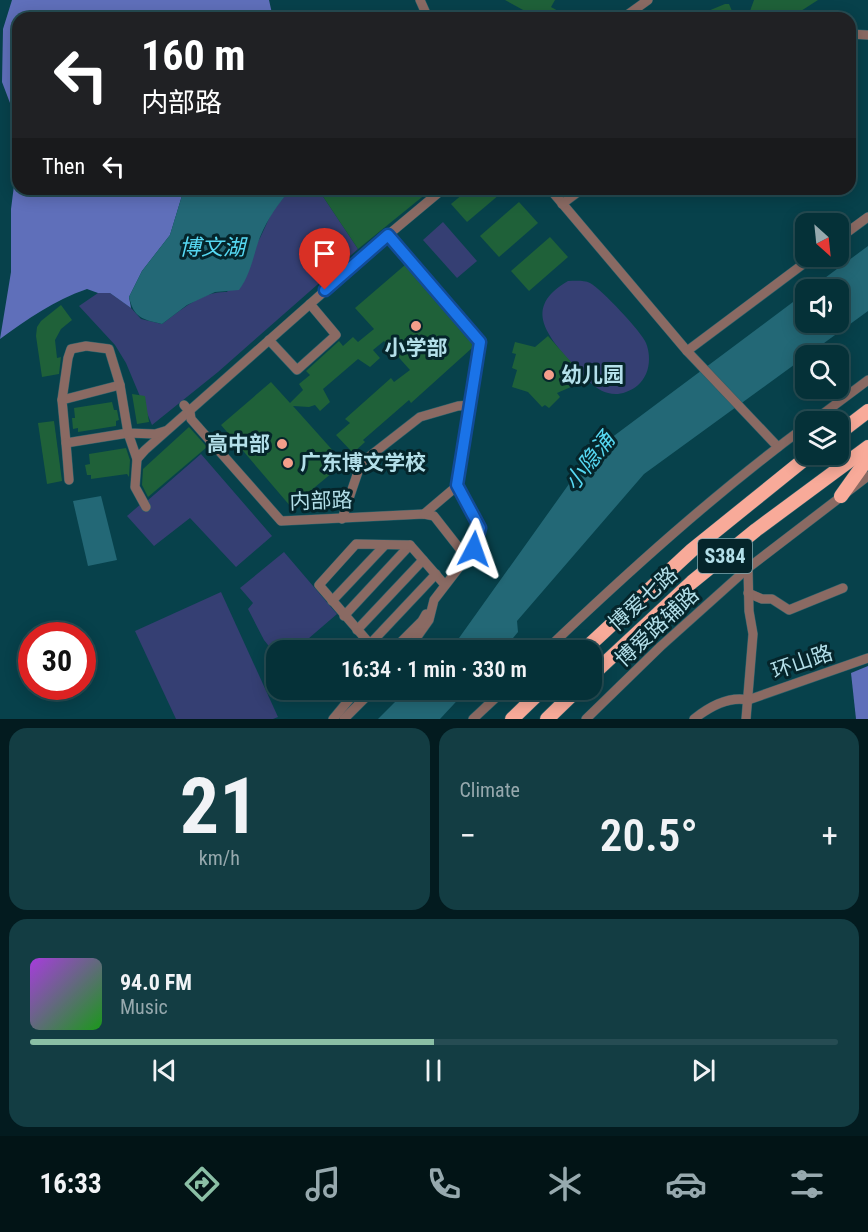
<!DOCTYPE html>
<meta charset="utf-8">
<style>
:root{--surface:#053138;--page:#133d43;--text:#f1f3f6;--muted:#97a9ae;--line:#264c53;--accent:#8abfa5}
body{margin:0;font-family:"Roboto Condensed","Noto Sans SC",sans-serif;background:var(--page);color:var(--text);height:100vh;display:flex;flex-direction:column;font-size:22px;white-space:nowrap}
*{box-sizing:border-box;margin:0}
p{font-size:20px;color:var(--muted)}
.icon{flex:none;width:33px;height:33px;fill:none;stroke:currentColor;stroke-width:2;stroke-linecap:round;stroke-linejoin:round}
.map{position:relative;height:719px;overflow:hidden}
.drawer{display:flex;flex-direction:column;gap:9px;padding:9px;background:#031b1f;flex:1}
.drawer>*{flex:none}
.guide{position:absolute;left:12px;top:12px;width:844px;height:183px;border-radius:18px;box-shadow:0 3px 15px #0003,0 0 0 2px var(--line);background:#202124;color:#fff;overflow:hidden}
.needle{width:39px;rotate:153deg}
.buttons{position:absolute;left:795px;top:213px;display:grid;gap:12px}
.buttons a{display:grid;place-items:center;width:54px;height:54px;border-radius:12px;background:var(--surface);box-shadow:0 3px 15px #0003,0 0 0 2px var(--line);font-size:30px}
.speed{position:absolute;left:18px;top:622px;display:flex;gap:12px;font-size:30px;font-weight:700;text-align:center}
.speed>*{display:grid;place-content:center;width:78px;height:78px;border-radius:50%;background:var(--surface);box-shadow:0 3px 15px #0003,0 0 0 2px var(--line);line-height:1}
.speed .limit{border:9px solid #d22;background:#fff;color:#111}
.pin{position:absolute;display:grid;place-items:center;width:51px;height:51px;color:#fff;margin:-62px -26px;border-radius:50% 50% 50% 0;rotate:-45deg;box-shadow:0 0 6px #0007}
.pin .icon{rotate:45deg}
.me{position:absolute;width:66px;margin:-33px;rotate:4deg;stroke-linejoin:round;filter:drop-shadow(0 0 4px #0008)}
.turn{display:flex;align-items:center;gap:21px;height:126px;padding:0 30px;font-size:27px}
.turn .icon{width:78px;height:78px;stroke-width:2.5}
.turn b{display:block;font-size:42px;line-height:51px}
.then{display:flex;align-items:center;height:57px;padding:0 30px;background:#0003;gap:12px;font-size:22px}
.big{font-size:45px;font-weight:600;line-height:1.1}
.drawer .card{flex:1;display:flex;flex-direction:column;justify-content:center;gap:9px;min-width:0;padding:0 21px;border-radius:18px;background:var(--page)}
.drawer .dial{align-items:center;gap:0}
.dial b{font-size:78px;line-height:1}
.song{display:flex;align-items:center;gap:18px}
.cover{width:72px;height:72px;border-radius:9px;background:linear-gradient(135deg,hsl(280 70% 55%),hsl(120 70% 35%))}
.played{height:6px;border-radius:3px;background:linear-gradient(90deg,var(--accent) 50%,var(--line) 50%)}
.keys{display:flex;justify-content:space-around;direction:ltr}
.heat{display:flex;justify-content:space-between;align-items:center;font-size:33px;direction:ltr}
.drawer .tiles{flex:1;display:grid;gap:9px;grid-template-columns:1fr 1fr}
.card:last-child{grid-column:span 2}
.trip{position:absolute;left:266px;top:640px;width:336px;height:60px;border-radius:18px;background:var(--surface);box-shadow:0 3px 15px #0003,0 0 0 2px var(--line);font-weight:600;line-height:60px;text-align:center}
.menu{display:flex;height:96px;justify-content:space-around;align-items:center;background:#021416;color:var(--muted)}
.menu .icon{width:42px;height:42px}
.menu .active{color:var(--accent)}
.menu b{font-size:27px;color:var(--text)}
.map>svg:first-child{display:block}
</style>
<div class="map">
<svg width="868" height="719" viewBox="0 0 868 719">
<rect width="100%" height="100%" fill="#07414b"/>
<g fill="#353f73">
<path d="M291,189H318L358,249L218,372L152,425L126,363L115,345L79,306L98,293H110L131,308L141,319L162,324C181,310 202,291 227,292L260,238L273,210Z"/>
<path d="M443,222L477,261L457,278L423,240Z"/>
<path d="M568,281C575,281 584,280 590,283C601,289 642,332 646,343C650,353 650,365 646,374C641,384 636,388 626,392C601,402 582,374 567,358C542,329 527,305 568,281Z"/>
<path d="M201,454L272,536L236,567L190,518L154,546L127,516L142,503L147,501Z"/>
<path d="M284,552L337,614L294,651H276V655L264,640L248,609L253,603L240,588Z"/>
<path d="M221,592L278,717L273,719H176L135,631Z"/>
</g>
<g fill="#5f6fba">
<path d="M12,0H269L273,18H18V124L2,82L3,29Z"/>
<path d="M18,154V189H184L170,235L142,271L129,297L131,308L110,293H98L87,289C54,300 28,319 0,339L11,272V209Z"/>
<path d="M868,666V719H856L851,673Z"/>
</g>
<g fill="#236876">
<path d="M184,189H291C278,204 268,218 260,237C253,256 251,274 239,290L215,292L187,305L162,324C142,319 134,318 129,297L142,271L170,235Z"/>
<path d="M868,246V311L644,474L517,621L518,632L502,651H447L459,638L584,463L599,447L805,293L806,322H838V290L810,289Z"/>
<path d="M101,496L117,560L88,566L73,501Z"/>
<path d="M407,690H467L440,719H378Z"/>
</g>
<g fill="#1f6139">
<path d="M505,0H555L551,7L560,12L556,18H521L525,11Z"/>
<path d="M754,0H818L790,18H754L750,11Z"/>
<path d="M725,4H729L735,18H691Z"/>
<path d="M318,189H432L358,249Z"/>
<path d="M469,189H506L467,222L451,204Z"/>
<path d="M519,202L538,223L499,257L480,236Z"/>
<path d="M550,237L568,257L529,291L511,271Z"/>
<path d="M405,265L473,344L472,348L411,403L409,400L363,440L365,442L353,453L336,435L350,423L345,419L391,378L394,382L410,370L384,341L373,350L380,358L370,367L358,359L323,389L330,402L320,411L315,405L309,407L293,406L344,463L291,507L221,425L271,382L290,403L303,390L299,384L310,375L306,371L339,341L343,346L353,337L358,342L374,329L355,308Z"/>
<path d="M61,305L72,320L61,329L55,340L57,358L61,357L59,374L42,377L36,336L37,327L41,321Z"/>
<path d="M548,336L587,380L557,393L560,397L549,408L545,405L542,407L528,392L512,387L517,370L512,368L516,354L512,353L515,342L535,347Z"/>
<path d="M132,394L145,396L149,422L137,424Z"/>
<path d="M112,402L114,410H117L119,420L116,421V426L78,432V428L73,429L72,418H75L74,408Z"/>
<path d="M54,421L62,481L47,484L38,423Z"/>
<path d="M189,427L207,447L148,497L142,485L143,469Z"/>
<path d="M126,448L130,460L129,477L127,474L91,479V475H87L85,465L90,464L89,454Z"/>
</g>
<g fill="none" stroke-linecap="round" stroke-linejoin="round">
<g stroke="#29616b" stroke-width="10">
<g id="minor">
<path d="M420,0L428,18"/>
<path d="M623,18L648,0"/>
<path d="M850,34L868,35"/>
<path d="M550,189L687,351L778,447"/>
<path d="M562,204L582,189"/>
<path d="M388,235L443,189"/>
<path d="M838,239L868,217"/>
<path d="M269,340L297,370L336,335L310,304"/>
<path d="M687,351L814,256"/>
<path d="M120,385L62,400L66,443L128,433L137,459L145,450L388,235L480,342L457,485L480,528L474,548L434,600L429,620L407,651"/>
<path d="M62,400L68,358L71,349L86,346L109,349L120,385L128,433L155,434L165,431"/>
<path d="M184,405L190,412L191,419L281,521L424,514L434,516L463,553L459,562"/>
<path d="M812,422L868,380"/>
<path d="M66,443L69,480"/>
<path d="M137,459L135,487L146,507"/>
<path d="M424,514L457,486"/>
<path d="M342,519L361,463L420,417L458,406L470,405"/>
<path d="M748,593L762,599H772L789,610L843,588"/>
<path d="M332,601L385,545"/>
<path d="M344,616L410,545"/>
<path d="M357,630L423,560"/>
<path d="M370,644L436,574"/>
<path d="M376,651L319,585L356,544L410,545L445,585"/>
<path d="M392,651L422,621L426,614"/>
<path d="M545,651C628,572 713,495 806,426"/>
<path d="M333,719L357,690"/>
<path d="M344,719L373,690"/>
<path d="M473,719L504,690"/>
<path d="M586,719L661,646L748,568L868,476"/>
<path d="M694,719C709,707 729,696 748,700L868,658"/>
<path d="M746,719L753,634L749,611L748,568"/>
</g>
</g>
<g stroke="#29616b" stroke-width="15">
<g id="highway">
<path d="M838,434L868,411"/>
<path d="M841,496L868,458"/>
<path d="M583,651L692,550L811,454"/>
<path d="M591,676L692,582L756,530L868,447"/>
<path d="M512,719L542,690"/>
<path d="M547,719L577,690"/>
</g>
</g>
<use href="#minor" stroke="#8a6a63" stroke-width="9"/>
<use href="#highway" stroke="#f8aa99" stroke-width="14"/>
</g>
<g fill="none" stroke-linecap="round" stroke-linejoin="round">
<g stroke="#114b97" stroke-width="15">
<path id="route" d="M325,290L388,235L480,342L457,485L480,528L474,549"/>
</g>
<use href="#route" stroke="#1a73e8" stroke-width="10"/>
</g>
<g fill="#f49e8a" stroke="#05252b" stroke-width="2">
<circle cx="416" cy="326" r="6"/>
<circle cx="549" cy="375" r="6"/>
<circle cx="282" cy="444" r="6"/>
<circle cx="288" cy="463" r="6"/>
</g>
<g text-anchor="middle" stroke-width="6" stroke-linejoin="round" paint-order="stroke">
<rect fill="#05252b" stroke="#7fa7b0" stroke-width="1.5" x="698" y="539" width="54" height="34" rx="4.5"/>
<g font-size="20" font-weight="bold" fill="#b3dfe9">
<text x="725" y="563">S384</text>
</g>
<g font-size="21" font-weight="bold" fill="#b3dfe9" stroke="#05252b" text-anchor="start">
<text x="416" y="355" text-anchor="middle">小学部</text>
<text x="561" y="382">幼儿园</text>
<text x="270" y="451" text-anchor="end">高中部</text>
<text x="300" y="470">广东博文学校</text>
</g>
<g font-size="21" fill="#b3dfe9" stroke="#05252b">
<text transform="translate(321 501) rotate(-2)" y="7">内部路</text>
<text transform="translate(643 599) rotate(-42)" y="7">博爱七路</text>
<text transform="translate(657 627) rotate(-43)" y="7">博爱路辅路</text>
<text transform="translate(802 662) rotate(-19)" y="7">环山路</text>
</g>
<g font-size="22" font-style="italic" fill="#56d8f2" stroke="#05252b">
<text x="212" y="255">博文湖</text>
<text transform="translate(589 461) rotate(-52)" y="8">小隐涌</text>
</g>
</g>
</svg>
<div class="buttons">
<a><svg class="needle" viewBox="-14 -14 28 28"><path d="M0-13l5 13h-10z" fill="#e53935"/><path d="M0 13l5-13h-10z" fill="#97a9ae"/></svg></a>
<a><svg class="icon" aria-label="sound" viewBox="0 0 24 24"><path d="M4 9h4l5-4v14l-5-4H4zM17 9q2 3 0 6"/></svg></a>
<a><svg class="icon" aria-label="search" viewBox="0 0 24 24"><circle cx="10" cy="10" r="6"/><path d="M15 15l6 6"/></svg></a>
<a><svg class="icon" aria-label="layers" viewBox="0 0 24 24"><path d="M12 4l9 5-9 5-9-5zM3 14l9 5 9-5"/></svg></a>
</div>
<div class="speed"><div class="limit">30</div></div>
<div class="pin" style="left:325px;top:290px;background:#d93025"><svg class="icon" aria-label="arrive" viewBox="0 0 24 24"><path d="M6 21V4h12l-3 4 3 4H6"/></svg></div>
<svg class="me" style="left:474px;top:549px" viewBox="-20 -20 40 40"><path d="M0-17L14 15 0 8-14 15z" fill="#1a73e8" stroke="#fff" stroke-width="4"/></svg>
<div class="trip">16:34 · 1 min · 330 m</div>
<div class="guide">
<div class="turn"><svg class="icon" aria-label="left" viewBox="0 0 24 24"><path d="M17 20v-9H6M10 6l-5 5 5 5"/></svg><div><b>160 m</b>内部路</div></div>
<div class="then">Then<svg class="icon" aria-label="left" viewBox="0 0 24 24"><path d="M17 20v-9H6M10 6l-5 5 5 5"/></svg></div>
</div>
</div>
<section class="drawer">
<div class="tiles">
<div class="card dial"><b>21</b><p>km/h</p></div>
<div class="card"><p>Climate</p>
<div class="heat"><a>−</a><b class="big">20.5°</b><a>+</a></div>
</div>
<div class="card">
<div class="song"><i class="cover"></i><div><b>94.0 FM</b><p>Music</p></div></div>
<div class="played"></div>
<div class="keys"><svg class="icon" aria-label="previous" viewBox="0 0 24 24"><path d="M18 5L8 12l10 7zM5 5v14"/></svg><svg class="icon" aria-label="pause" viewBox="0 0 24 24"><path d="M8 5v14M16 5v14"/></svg><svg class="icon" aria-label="next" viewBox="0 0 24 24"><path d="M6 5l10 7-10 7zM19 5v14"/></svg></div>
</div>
</div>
</section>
<nav class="menu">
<b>16:33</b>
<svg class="icon active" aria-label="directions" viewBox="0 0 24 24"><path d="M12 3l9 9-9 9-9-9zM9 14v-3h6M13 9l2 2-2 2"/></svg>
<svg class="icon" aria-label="music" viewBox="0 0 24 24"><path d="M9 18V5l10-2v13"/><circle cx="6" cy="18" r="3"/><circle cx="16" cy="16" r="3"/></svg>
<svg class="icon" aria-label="phone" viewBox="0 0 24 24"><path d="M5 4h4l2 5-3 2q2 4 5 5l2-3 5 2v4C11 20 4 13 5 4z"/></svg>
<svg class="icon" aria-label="climate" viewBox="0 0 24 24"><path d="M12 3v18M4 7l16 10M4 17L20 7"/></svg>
<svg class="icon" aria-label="car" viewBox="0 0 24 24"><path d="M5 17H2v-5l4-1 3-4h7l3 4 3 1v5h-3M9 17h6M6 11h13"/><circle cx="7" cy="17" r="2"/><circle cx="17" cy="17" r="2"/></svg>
<svg class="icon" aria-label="filters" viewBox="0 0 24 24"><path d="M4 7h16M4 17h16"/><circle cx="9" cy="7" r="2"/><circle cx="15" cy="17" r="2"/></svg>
</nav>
